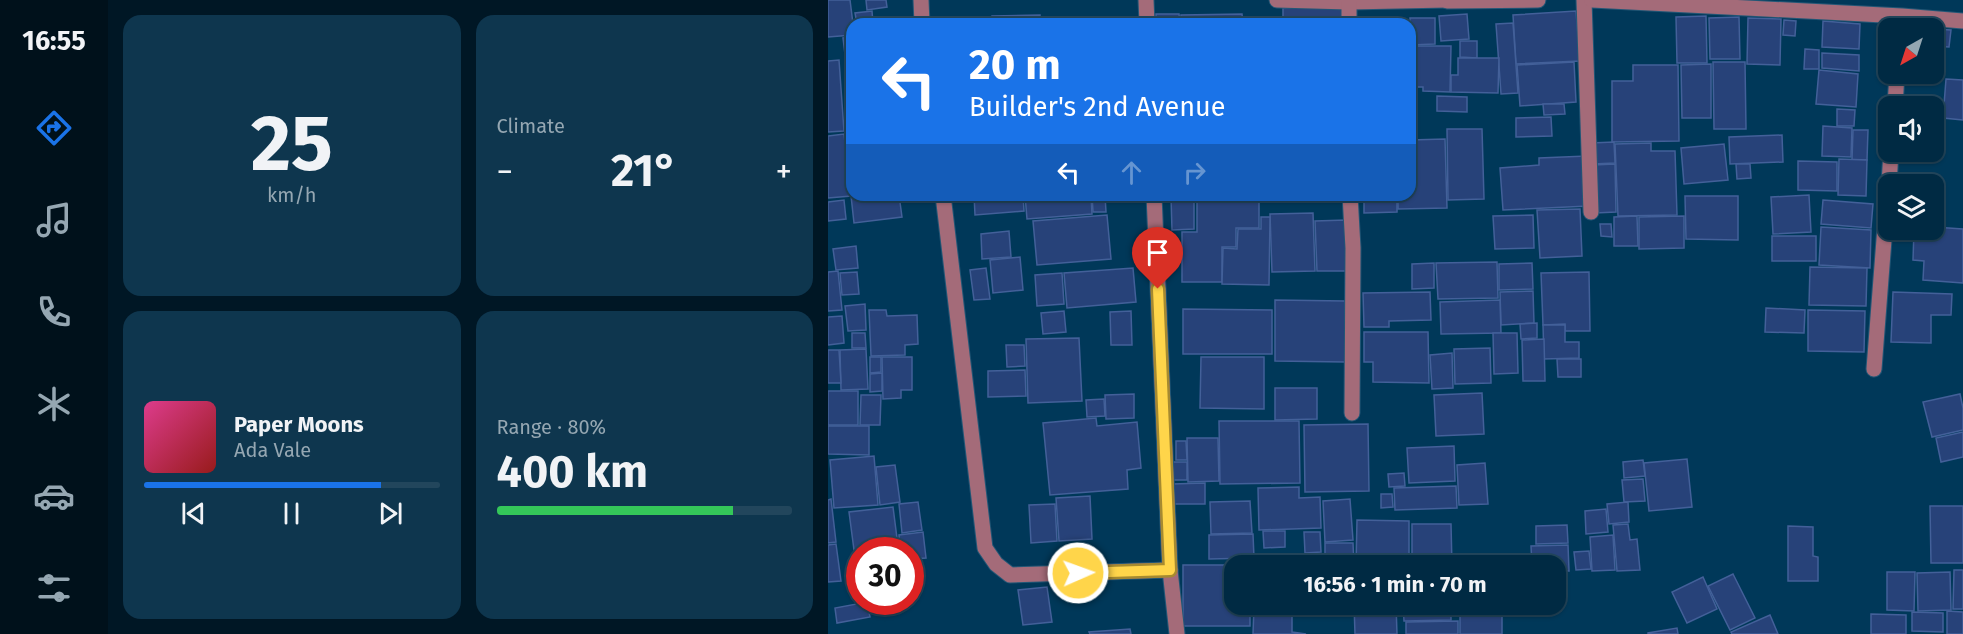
<!DOCTYPE html>
<meta charset="utf-8">
<style>
:root{--surface:#002a43;--page:#0e364e;--text:#f1f3f6;--muted:#95a7b2;--line:#22465c;--accent:#1a73e8}
body{margin:0;font-family:"Fira Sans",sans-serif;background:var(--page);color:var(--text);height:100vh;display:flex;flex-direction:column;font-size:22px;white-space:nowrap}
*{box-sizing:border-box;margin:0}
p{font-size:20px;color:var(--muted)}
.icon{flex:none;width:33px;height:33px;fill:none;stroke:currentColor;stroke-width:2;stroke-linecap:round;stroke-linejoin:round}
.map{position:relative;flex:1;overflow:hidden}
.side{display:flex;flex-direction:column;gap:15px;padding:15px;background:#001725;width:720px}
.side>*{flex:none}
.banner{position:absolute;left:18px;top:18px;width:570px;height:183px;border-radius:18px;box-shadow:0 2px 4px #0004,0 0 0 2px var(--line);background:#1a73e8;color:#fff;overflow:hidden}
.needle{width:39px;rotate:219deg}
.buttons{position:absolute;left:1050px;top:18px;display:grid;gap:12px}
.buttons a{display:grid;place-items:center;width:66px;height:66px;border-radius:12px;background:var(--surface);box-shadow:0 2px 4px #0004,0 0 0 2px var(--line);font-size:30px}
.speed{position:absolute;left:18px;top:537px;display:flex;gap:12px;font-size:30px;font-weight:700;text-align:center}
.speed>*{display:grid;place-content:center;width:78px;height:78px;border-radius:50%;background:var(--surface);box-shadow:0 2px 4px #0004,0 0 0 2px var(--line);line-height:1}
.speed .limit{border:9px solid #d22;background:#fff;color:#111}
.pin{position:absolute;display:grid;place-items:center;width:51px;height:51px;color:#fff;margin:-62px -26px;border-radius:50% 50% 50% 0;rotate:-45deg;box-shadow:0 0 6px #0007}
.pin .icon{rotate:45deg}
.me{position:absolute;width:66px;margin:-33px;rotate:88deg;stroke-linejoin:round;filter:drop-shadow(0 0 4px #0008)}
.turn{display:flex;align-items:center;gap:21px;height:126px;padding:0 24px;font-size:27px}
.turn .icon{width:78px;height:78px;stroke-width:2.5}
.turn b{display:block;font-size:42px;line-height:51px}
.lanes{display:flex;align-items:center;height:57px;padding:0 24px;background:#0003;justify-content:center;gap:30px;direction:ltr}
.lanes .off{opacity:.35}
.big{font-size:45px;font-weight:700;line-height:1.1}
.side .widget{flex:1;display:flex;flex-direction:column;justify-content:center;gap:9px;min-width:0;padding:0 21px;border-radius:18px;background:var(--page)}
.side .dial{align-items:center;gap:0}
.dial b{font-size:78px;line-height:1}
.song{display:flex;align-items:center;gap:18px}
.cover{width:72px;height:72px;border-radius:9px;background:linear-gradient(135deg,hsl(330 70% 55%),hsl(0 70% 35%))}
.played{height:6px;border-radius:3px;background:linear-gradient(90deg,var(--accent) 80%,var(--line) 80%)}
.keys{display:flex;justify-content:space-around;direction:ltr}
.heat{display:flex;justify-content:space-between;align-items:center;font-size:33px;direction:ltr}
.charge{height:9px;border-radius:4px;background:linear-gradient(90deg,#34c759 80%,var(--line) 0)}
.side .tiles{flex:1;display:grid;gap:15px;grid-template-columns:repeat(2,1fr)}
.trip{position:absolute;left:396px;top:555px;width:342px;height:60px;border-radius:18px;background:var(--surface);box-shadow:0 2px 4px #0004,0 0 0 2px var(--line);font-weight:700;line-height:60px;text-align:center}
main{display:flex;flex:1;min-height:0}
.menu{display:flex;flex-direction:column;width:108px;justify-content:space-around;align-items:center;background:#00111b;color:var(--muted)}
.menu .icon{width:42px;height:42px}
.menu .current{color:var(--accent)}
.menu b{font-size:27px;color:var(--text)}
.map>svg:first-child{display:block}
</style>
<main>
<nav class="menu">
<b>16:55</b>
<svg class="icon current" aria-label="directions" viewBox="0 0 24 24"><path d="M12 3l9 9-9 9-9-9zM9 14v-3h6M13 9l2 2-2 2"/></svg>
<svg class="icon" aria-label="music" viewBox="0 0 24 24"><path d="M9 18V5l10-2v13"/><circle cx="6" cy="18" r="3"/><circle cx="16" cy="16" r="3"/></svg>
<svg class="icon" aria-label="phone" viewBox="0 0 24 24"><path d="M5 4h4l2 5-3 2q2 4 5 5l2-3 5 2v4C11 20 4 13 5 4z"/></svg>
<svg class="icon" aria-label="climate" viewBox="0 0 24 24"><path d="M12 3v18M4 7l16 10M4 17L20 7"/></svg>
<svg class="icon" aria-label="car" viewBox="0 0 24 24"><path d="M5 17H2v-5l4-1 3-4h7l3 4 3 1v5h-3M9 17h6M6 11h13"/><circle cx="7" cy="17" r="2"/><circle cx="17" cy="17" r="2"/></svg>
<svg class="icon" aria-label="filters" viewBox="0 0 24 24"><path d="M4 7h16M4 17h16"/><circle cx="9" cy="7" r="2"/><circle cx="15" cy="17" r="2"/></svg>
</nav>
<section class="side">
<div class="tiles">
<div class="widget dial"><b>25</b><p>km/h</p></div>
<div class="widget"><p>Climate</p>
<div class="heat"><a>−</a><b class="big">21°</b><a>+</a></div>
</div>
<div class="widget">
<div class="song"><i class="cover"></i><div><b>Paper Moons</b><p>Ada Vale</p></div></div>
<div class="played"></div>
<div class="keys"><svg class="icon" aria-label="previous" viewBox="0 0 24 24"><path d="M18 5L8 12l10 7zM5 5v14"/></svg><svg class="icon" aria-label="pause" viewBox="0 0 24 24"><path d="M8 5v14M16 5v14"/></svg><svg class="icon" aria-label="next" viewBox="0 0 24 24"><path d="M6 5l10 7-10 7zM19 5v14"/></svg></div>
</div>
<div class="widget"><p>Range · 80%</p><b class="big">400 km</b><div class="charge"></div></div>
</div>
</section>
<div class="map">
<svg width="1135" height="634" viewBox="0 0 1135 634">
<rect width="100%" height="100%" fill="#003859"/>
<g fill="#274279" stroke="#436099" stroke-width="1.5">
<path d="M0,0H22L25,24L24,35L0,37Z"/>
<path d="M38,0H58L59,7L39,10Z"/>
<path d="M514,5L515,24H455V8Z"/>
<path d="M44,11L45,23L29,24L27,13Z"/>
<path d="M748,11L752,61L688,64L685,15Z"/>
<path d="M328,14H351L352,24H328Z"/>
<path d="M414,14L415,24H353V15Z"/>
<path d="M639,14L641,39L613,41L611,16Z"/>
<path d="M212,15V24H164V16Z"/>
<path d="M878,16L879,63H849L848,17Z"/>
<path d="M911,17L912,59H882L881,18Z"/>
<path d="M582,18H607V44L582,45Z"/>
<path d="M920,18L953,19L952,65L919,64Z"/>
<path d="M453,20V24H418L417,21Z"/>
<path d="M956,20L968,21L967,36L955,35Z"/>
<path d="M995,21L1032,24L1031,49L994,47Z"/>
<path d="M685,23L690,93L673,94L668,24Z"/>
<path d="M1106,29L1123,30L1121,47L1106,46Z"/>
<path d="M24,37V78L20,79L15,38Z"/>
<path d="M632,41H649V58L632,57Z"/>
<path d="M582,46H623L622,92L595,91V87H582Z"/>
<path d="M977,49L991,50V69H976Z"/>
<path d="M994,53L1031,55V71L994,68Z"/>
<path d="M630,58H671L670,93L623,92V75H630Z"/>
<path d="M11,60L16,131L0,132V61Z"/>
<path d="M746,62L748,102L692,106L689,65Z"/>
<path d="M885,62H917L918,129H886Z"/>
<path d="M883,64V118H854L853,65Z"/>
<path d="M805,65H850L851,141L784,142V81H805Z"/>
<path d="M991,70L1030,74L1028,107L988,104Z"/>
<path d="M1118,79L1135,80V120L1115,118Z"/>
<path d="M609,96L639,97V112L609,111Z"/>
<path d="M715,104H736L737,114L716,115Z"/>
<path d="M1009,109L1027,110L1026,126H1009Z"/>
<path d="M723,117L724,136L688,137V118Z"/>
<path d="M995,126L1024,128L1023,157L994,156Z"/>
<path d="M619,129H654L656,199L620,200Z"/>
<path d="M1025,130H1040L1039,160H1024Z"/>
<path d="M16,134L23,196L0,198V136Z"/>
<path d="M954,135L955,162L902,164L901,137Z"/>
<path d="M617,139L619,208L570,209V195H582V140Z"/>
<path d="M17,141H24V195H71L74,217L26,223Z"/>
<path d="M786,142L787,163L764,164L763,143Z"/>
<path d="M823,143V151H847L849,215L790,216L787,144Z"/>
<path d="M896,144L900,180L856,184L853,148Z"/>
<path d="M759,156L761,206L675,210L672,168L711,165V158Z"/>
<path d="M1011,159L1039,160L1038,196L1010,195Z"/>
<path d="M970,161L1009,162V191L970,190Z"/>
<path d="M787,164L788,212L767,213L765,165Z"/>
<path d="M908,164H922L923,178L909,179Z"/>
<path d="M146,195H195L196,211L147,215Z"/>
<path d="M197,195H263L264,214L199,219Z"/>
<path d="M264,195H277L278,212H265Z"/>
<path d="M369,195H431V228H408V247H394V282H354V232H369Z"/>
<path d="M536,195H569V212L536,213Z"/>
<path d="M981,195L983,232L945,234L943,197Z"/>
<path d="M366,196V229L344,230L343,197Z"/>
<path d="M857,196H910V240L858,239Z"/>
<path d="M16,200L18,219L0,221V202Z"/>
<path d="M995,200L1045,204L1043,228L993,224Z"/>
<path d="M752,209L754,256L712,258L709,210Z"/>
<path d="M485,213L487,271L444,272L442,214Z"/>
<path d="M279,215L283,259L209,265L205,221Z"/>
<path d="M705,215L706,248L667,249L665,216Z"/>
<path d="M809,216L810,246H786V217Z"/>
<path d="M856,216V248L811,249V217Z"/>
<path d="M433,217H442L441,285L394,284L395,248L409,249L410,229H433Z"/>
<path d="M518,220L520,271H489L487,221Z"/>
<path d="M772,224H783L784,237L773,236Z"/>
<path d="M993,227L1043,230L1042,268L991,265Z"/>
<path d="M1106,227L1135,229V283L1095,280L1096,261L1085,260L1086,230H1106Z"/>
<path d="M181,231L183,257L154,259L153,234Z"/>
<rect x="944" y="236" width="44" height="25"/>
<path d="M28,246L30,268L8,270L5,249Z"/>
<path d="M192,257L195,290L165,293L162,260Z"/>
<path d="M669,262L670,298L610,299L608,263Z"/>
<path d="M606,263V288L584,289V264Z"/>
<path d="M704,263L705,289L671,290V264Z"/>
<path d="M982,267L1039,268L1038,306L981,305Z"/>
<path d="M158,268L162,299L146,300L142,270Z"/>
<path d="M305,268L308,302L239,308L236,273Z"/>
<path d="M10,271L14,310L0,311V272Z"/>
<path d="M29,272L31,294L14,295L12,273Z"/>
<path d="M761,272L762,331H737V324L715,325L713,273Z"/>
<path d="M234,273L236,304L209,306L207,275Z"/>
<path d="M705,291L706,323L673,325L672,292Z"/>
<path d="M602,292L603,320L561,321V327H536L535,293Z"/>
<path d="M1065,292L1124,294L1123,315H1103V343L1063,342Z"/>
<path d="M447,300L517,301V362L447,361Z"/>
<path d="M672,300L673,333L613,334L612,302Z"/>
<path d="M37,304L38,330L20,331L17,306Z"/>
<path d="M938,308L977,310L976,333L937,332Z"/>
<path d="M355,309L444,310V354H355Z"/>
<path d="M41,310H58L59,316L89,315L90,344L77,345V355L43,356Z"/>
<path d="M980,310L1037,311L1036,352L980,351Z"/>
<path d="M236,311L238,332L215,334L213,313Z"/>
<path d="M303,311L304,345H283L282,312Z"/>
<path d="M14,316L16,343L0,345V317Z"/>
<path d="M709,323V338L693,339L692,324Z"/>
<path d="M715,325H737V342H751V358L716,359Z"/>
<path d="M536,332H600L601,383L545,382V362H536Z"/>
<path d="M24,333H37L38,348H24Z"/>
<path d="M665,333H689L690,373L666,374Z"/>
<path d="M251,338L254,401L200,403L198,339Z"/>
<path d="M716,339L717,381H695L694,340Z"/>
<path d="M178,345H196L197,366L179,367Z"/>
<path d="M662,348L663,383L627,384L626,349Z"/>
<path d="M38,349L40,389L13,390L12,350Z"/>
<path d="M0,350H11L13,383H0Z"/>
<path d="M624,353L625,388L604,389L602,355Z"/>
<path d="M42,357H53V372L42,373Z"/>
<path d="M54,357H84V390H73V398L55,399Z"/>
<path d="M373,357H436V409L372,408Z"/>
<path d="M729,359H753V377H730Z"/>
<path d="M197,370L198,396L160,397V371Z"/>
<path d="M54,373V391L42,392V374Z"/>
<path d="M447,388H489V419L447,420Z"/>
<rect x="0" y="391" width="30" height="34"/>
<path d="M654,393L656,434L608,436L606,395Z"/>
<path d="M306,394V418L278,419L277,395Z"/>
<path d="M1132,394L1135,408V430L1104,437L1095,402Z"/>
<path d="M33,395H53L52,425H32Z"/>
<path d="M276,399L277,416L259,417L258,400Z"/>
<path d="M268,418L269,426L309,422L313,468L299,470L300,489L222,495L215,423Z"/>
<path d="M391,421H471L472,483L392,484Z"/>
<path d="M540,424L541,491L477,492L476,425Z"/>
<path d="M0,426H41V455L0,454Z"/>
<path d="M1135,432V457L1113,462L1108,438Z"/>
<path d="M359,438H390L391,481L360,482Z"/>
<path d="M348,441H358L359,460H348Z"/>
<path d="M626,446L627,481L581,483L579,448Z"/>
<path d="M46,456L50,505L6,508L2,460Z"/>
<path d="M859,459L864,507L821,511L816,463Z"/>
<path d="M815,460L817,476L796,478L795,462Z"/>
<rect x="342" y="462" width="17" height="18"/>
<path d="M657,463L660,504L631,505L629,465Z"/>
<path d="M67,465L72,502L52,505L48,467Z"/>
<path d="M576,473L577,486L561,487L560,474Z"/>
<path d="M815,479L817,501L796,502L794,480Z"/>
<path d="M377,483V504H344V484Z"/>
<path d="M628,486L629,508L567,510L566,488Z"/>
<path d="M471,487V498L492,497L493,528L431,530L430,488Z"/>
<path d="M553,494H564L565,507L553,508Z"/>
<path d="M262,496L264,539L231,541L228,498Z"/>
<path d="M3,499L8,542L0,543V500Z"/>
<path d="M522,499L525,540L497,542L495,501Z"/>
<path d="M422,501L424,533L383,534L382,502Z"/>
<path d="M90,502L94,530L74,533L71,504Z"/>
<path d="M800,502L801,522L781,524L779,504Z"/>
<path d="M227,504L229,541L203,543L201,505Z"/>
<path d="M1102,506H1135V563H1103Z"/>
<path d="M65,507L70,546L26,550L21,512Z"/>
<path d="M778,509L780,532L758,534L757,511Z"/>
<path d="M529,520L581,521V566H528Z"/>
<path d="M584,524H623L624,566H584Z"/>
<path d="M800,524L802,540L809,539L812,570L789,571L785,525Z"/>
<path d="M739,525L740,543L708,544V526Z"/>
<path d="M960,526L985,527V556L990,557V581H960Z"/>
<path d="M435,531H457V547L436,548Z"/>
<path d="M95,532L98,558L82,559V550H72L71,535Z"/>
<path d="M476,532H492L493,552L477,553Z"/>
<path d="M425,534L426,558L381,559V535Z"/>
<path d="M785,535L787,570L764,571L762,537Z"/>
<path d="M497,543H525L526,566H497Z"/>
<path d="M8,544L13,581L0,582V545Z"/>
<path d="M740,545L741,571H728V566H704L703,546Z"/>
<path d="M761,551L763,569L748,570L746,552Z"/>
<path d="M355,565H422L406,566V604H422V626H355Z"/>
<path d="M1126,570H1135V609H1125Z"/>
<path d="M1059,572H1087L1086,611L1059,610Z"/>
<path d="M1122,572L1123,610L1090,611L1089,573Z"/>
<path d="M905,574L927,618L902,630L880,586Z"/>
<path d="M875,577L889,609L859,623L844,592Z"/>
<path d="M219,587L224,622L195,625L190,590Z"/>
<path d="M39,602L42,617L9,623L7,608Z"/>
<path d="M526,604H568L569,634H527Z"/>
<path d="M575,604H623V620L576,621Z"/>
<path d="M426,607L464,609V632L478,634H425Z"/>
<rect x="632" y="608" width="42" height="26"/>
<path d="M1119,611L1135,612V634H1119Z"/>
<path d="M1084,612L1115,613V632L1084,631Z"/>
<path d="M1043,614L1078,615V634H1043Z"/>
<path d="M942,615L950,634H904L903,632Z"/>
<path d="M630,621V634H578V622Z"/>
<path d="M849,628L850,634H820V633Z"/>
<path d="M302,629L303,634H262L261,632Z"/>
</g>
<g fill="none" stroke-linecap="round" stroke-linejoin="round">
<g stroke="#235776" stroke-width="17">
<g id="minor">
<path d="M93,0L94,24"/>
<path d="M318,0L319,24"/>
<path d="M449,0L521,2L619,0"/>
<path d="M756,0L763,212"/>
<path d="M764,0L1074,16L1135,21"/>
<path d="M619,1L710,0"/>
<path d="M521,24V2"/>
<path d="M1067,106L1069,74"/>
<path d="M1061,184L1063,152"/>
<path d="M115,195L157,548L168,564L182,575L342,570"/>
<path d="M326,195L342,570L349,634"/>
<path d="M522,195L525,248L524,413"/>
<path d="M1046,369L1060,188"/>
</g>
</g>
<use href="#minor" stroke="#a46b79" stroke-width="15"/>
</g>
<g fill="none" stroke-linecap="round" stroke-linejoin="round">
<g stroke="#a68a30" stroke-width="15">
<path id="route" d="M250,573L342,570L330,289"/>
</g>
<use href="#route" stroke="#ffd54a" stroke-width="10"/>
</g>
</svg>
<div class="buttons">
<a><svg class="needle" viewBox="-14 -14 28 28"><path d="M0-13l5 13h-10z" fill="#e53935"/><path d="M0 13l5-13h-10z" fill="#95a7b2"/></svg></a>
<a><svg class="icon" aria-label="sound" viewBox="0 0 24 24"><path d="M4 9h4l5-4v14l-5-4H4zM17 9q2 3 0 6"/></svg></a>
<a><svg class="icon" aria-label="layers" viewBox="0 0 24 24"><path d="M12 4l9 5-9 5-9-5zM3 14l9 5 9-5"/></svg></a>
</div>
<div class="speed"><div class="limit">30</div></div>
<div class="pin" style="left:330px;top:289px;background:#d93025"><svg class="icon" aria-label="arrive" viewBox="0 0 24 24"><path d="M6 21V4h12l-3 4 3 4H6"/></svg></div>
<svg class="me" style="left:250px;top:573px" viewBox="-20 -20 40 40"><circle r="17" fill="#ffd54a" stroke="#fff" stroke-width="3"/><path d="M0-11L8 9 0 5-8 9z" fill="#fff"/></svg>
<div class="trip">16:56 · 1 min · 70 m</div>
<div class="banner">
<div class="turn"><svg class="icon" aria-label="left" viewBox="0 0 24 24"><path d="M17 20v-9H6M10 6l-5 5 5 5"/></svg><div><b>20 m</b>Builder's 2nd Avenue</div></div>
<div class="lanes"><svg class="icon" aria-label="left" viewBox="0 0 24 24"><path d="M17 20v-9H6M10 6l-5 5 5 5"/></svg><svg class="icon off" aria-label="ahead" viewBox="0 0 24 24"><path d="M12 20V5M6 11l6-6 6 6"/></svg><svg class="icon off" aria-label="right" viewBox="0 0 24 24"><path d="M7 20v-9h11M14 6l5 5-5 5"/></svg></div>
</div>
</div>
</main>
